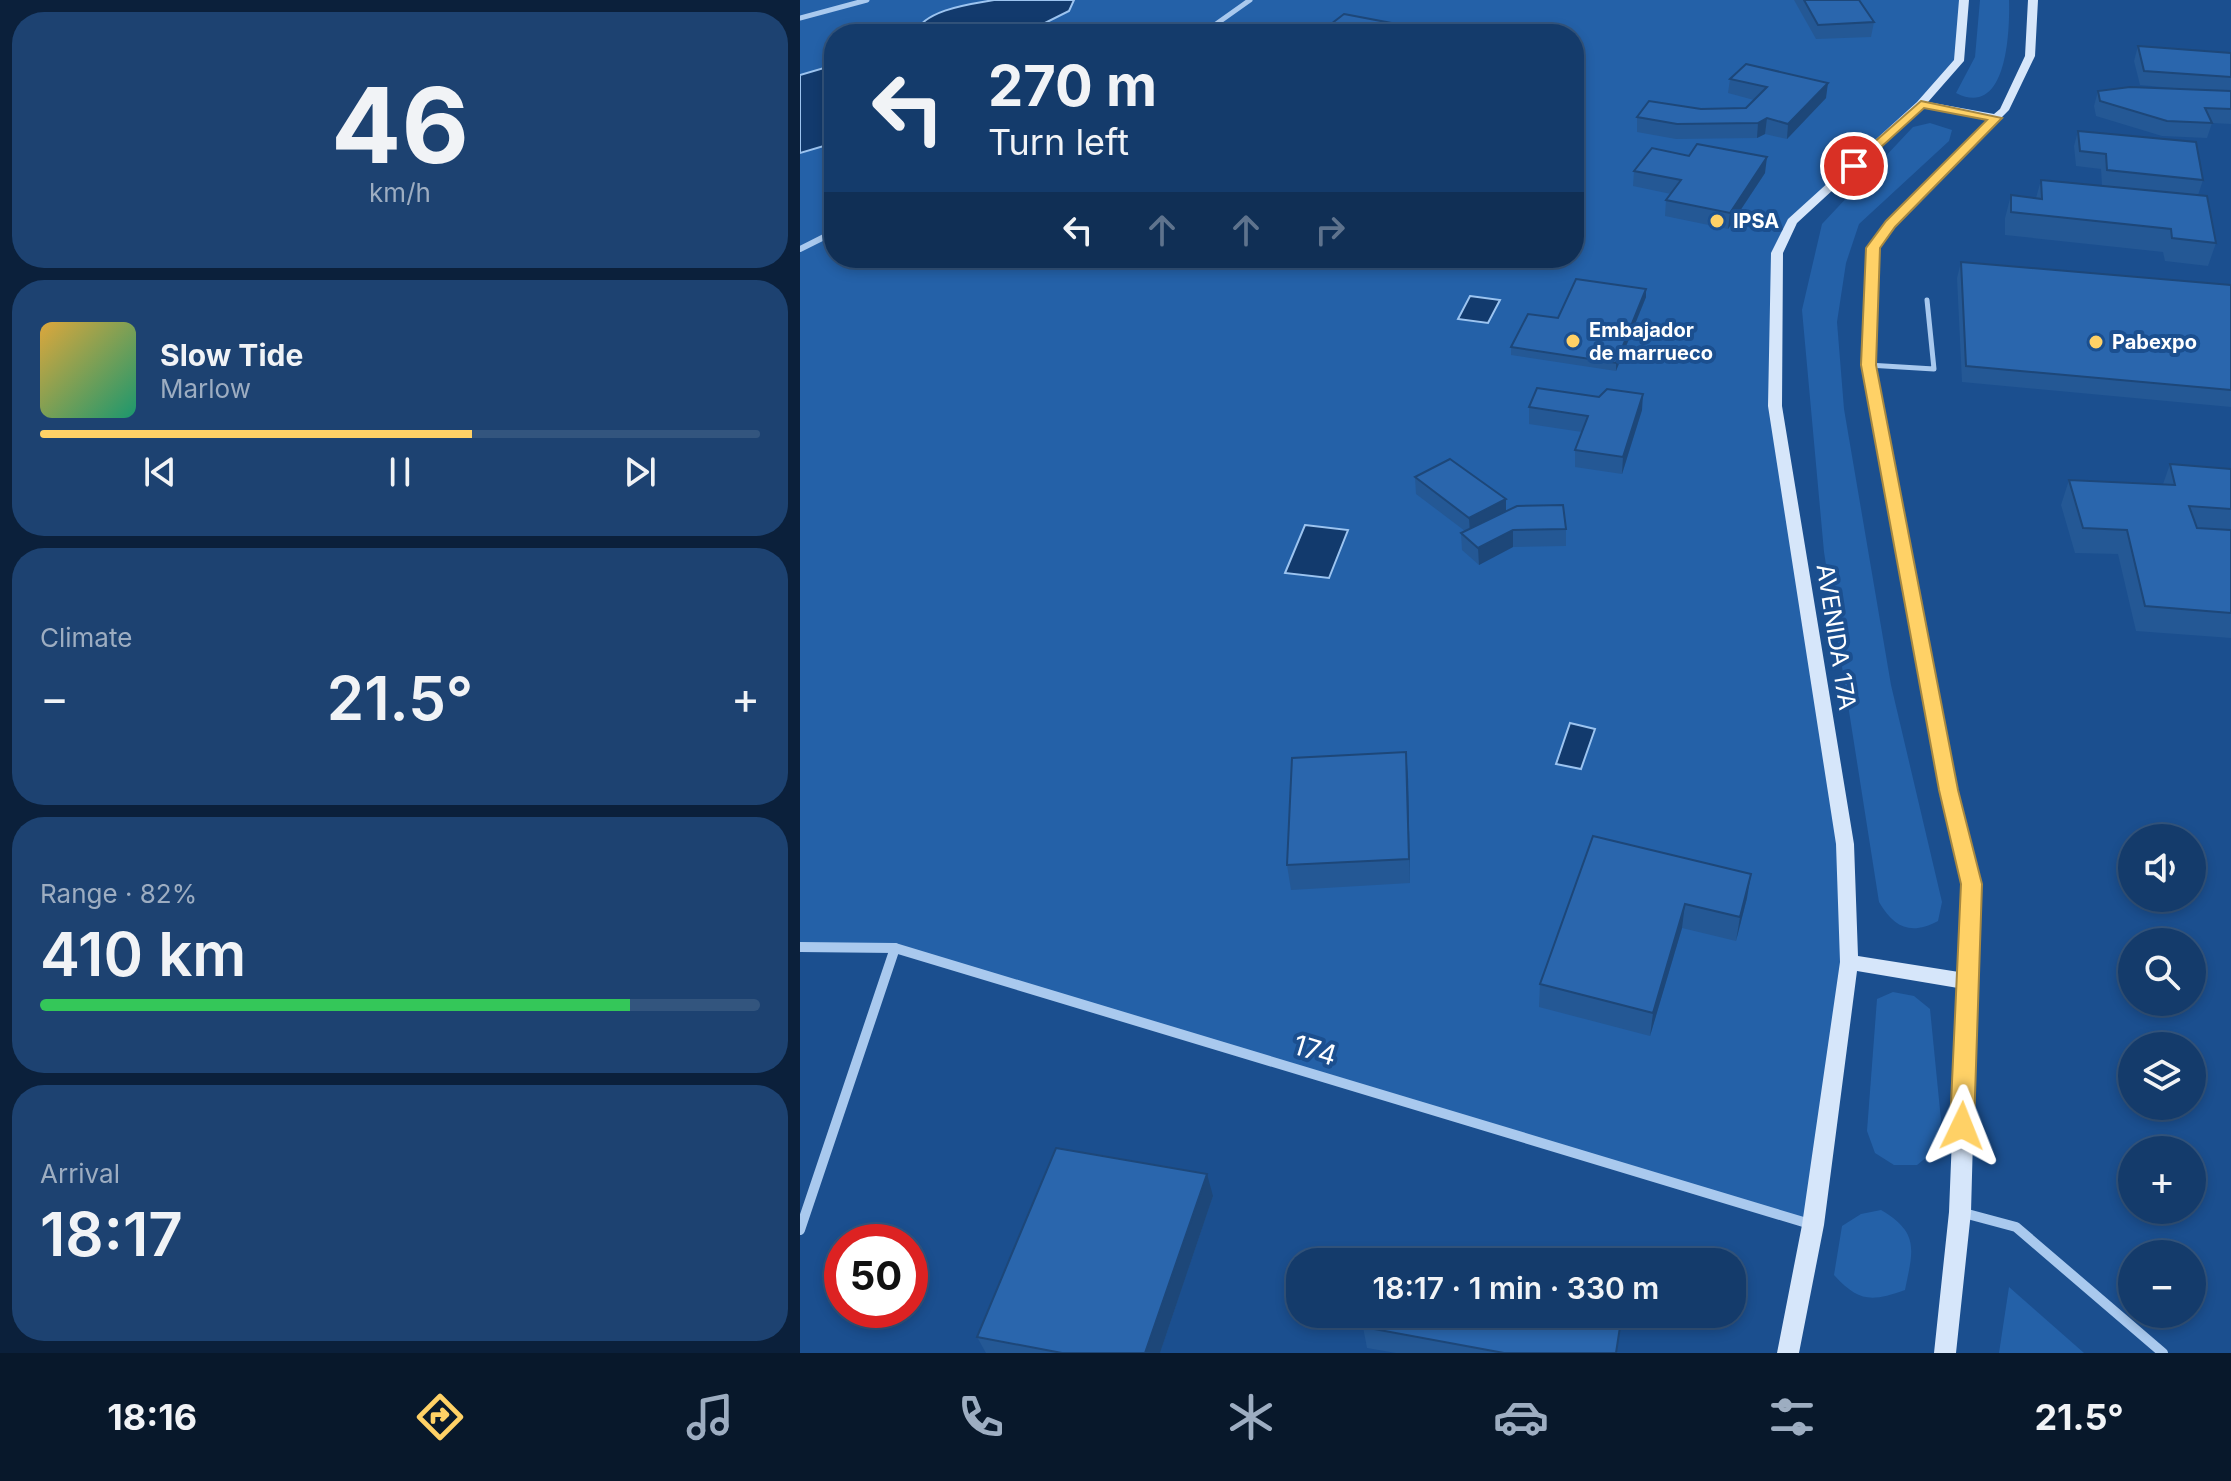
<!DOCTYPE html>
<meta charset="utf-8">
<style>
:root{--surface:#143b6b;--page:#1d4271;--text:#f1f3f6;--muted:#9dadc1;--line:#33557e;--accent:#ffd166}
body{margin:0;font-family:Inter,sans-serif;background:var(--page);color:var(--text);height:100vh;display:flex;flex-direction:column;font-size:30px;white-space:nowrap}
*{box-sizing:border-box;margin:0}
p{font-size:26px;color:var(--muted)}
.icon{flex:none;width:44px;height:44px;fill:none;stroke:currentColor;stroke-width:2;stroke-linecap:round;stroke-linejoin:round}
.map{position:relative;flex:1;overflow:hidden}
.sheet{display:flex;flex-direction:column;gap:12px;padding:12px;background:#0b203b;width:800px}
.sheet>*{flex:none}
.guide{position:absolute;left:24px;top:24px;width:760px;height:244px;border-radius:32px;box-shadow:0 4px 12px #0003,0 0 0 2px var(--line);background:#143b6b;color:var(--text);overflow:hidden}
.fabs{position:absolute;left:1318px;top:824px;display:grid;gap:16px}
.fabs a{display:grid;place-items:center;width:88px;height:88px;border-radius:50%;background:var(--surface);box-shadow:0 4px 12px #0003,0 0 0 2px var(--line);font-size:40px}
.speed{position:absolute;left:24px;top:1224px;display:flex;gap:16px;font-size:40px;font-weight:700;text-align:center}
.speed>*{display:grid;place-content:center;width:104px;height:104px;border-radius:50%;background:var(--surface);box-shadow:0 4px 12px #0003,0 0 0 2px var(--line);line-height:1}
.speed .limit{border:12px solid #d22;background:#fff;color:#111}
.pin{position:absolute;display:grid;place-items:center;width:68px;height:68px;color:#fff;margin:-34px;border:4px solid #fff;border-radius:50%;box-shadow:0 2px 8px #0007}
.me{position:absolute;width:88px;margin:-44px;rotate:2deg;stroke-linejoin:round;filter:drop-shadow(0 0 6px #0008)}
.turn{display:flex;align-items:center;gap:28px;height:168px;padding:0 32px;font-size:36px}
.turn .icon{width:104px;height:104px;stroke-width:2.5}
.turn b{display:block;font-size:56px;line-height:68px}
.lanes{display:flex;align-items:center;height:76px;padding:0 32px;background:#0003;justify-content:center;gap:40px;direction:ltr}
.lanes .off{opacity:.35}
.big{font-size:60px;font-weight:600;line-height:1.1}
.sheet .tile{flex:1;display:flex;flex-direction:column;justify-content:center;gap:12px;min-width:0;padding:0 28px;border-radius:32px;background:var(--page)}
.sheet .dial{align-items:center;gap:0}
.dial b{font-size:104px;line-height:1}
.song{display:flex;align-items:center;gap:24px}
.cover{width:96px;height:96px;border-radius:12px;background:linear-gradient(135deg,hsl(40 70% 55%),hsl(160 70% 35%))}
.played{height:8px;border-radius:4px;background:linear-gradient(90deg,var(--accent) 60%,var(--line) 60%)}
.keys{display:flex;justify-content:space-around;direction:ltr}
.heat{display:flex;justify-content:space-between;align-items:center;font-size:44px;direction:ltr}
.charge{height:12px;border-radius:6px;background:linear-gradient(90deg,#34c759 82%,var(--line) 0)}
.trip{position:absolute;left:486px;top:1248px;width:460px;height:80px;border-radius:32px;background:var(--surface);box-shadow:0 4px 12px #0003,0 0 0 2px var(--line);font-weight:600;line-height:80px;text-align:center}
.tab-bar{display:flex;height:128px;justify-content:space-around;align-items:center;background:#08182b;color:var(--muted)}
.tab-bar .icon{width:56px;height:56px}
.tab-bar .selected{color:var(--accent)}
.tab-bar b{font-size:36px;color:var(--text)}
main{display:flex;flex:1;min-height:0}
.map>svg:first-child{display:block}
</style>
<main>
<section class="sheet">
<div class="tile dial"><b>46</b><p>km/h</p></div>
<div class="tile">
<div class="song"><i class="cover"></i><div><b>Slow Tide</b><p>Marlow</p></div></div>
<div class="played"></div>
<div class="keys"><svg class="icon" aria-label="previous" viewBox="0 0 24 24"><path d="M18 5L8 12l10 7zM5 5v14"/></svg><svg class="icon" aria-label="pause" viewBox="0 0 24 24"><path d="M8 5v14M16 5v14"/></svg><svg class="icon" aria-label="next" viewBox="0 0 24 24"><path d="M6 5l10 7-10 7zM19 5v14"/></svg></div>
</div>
<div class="tile"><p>Climate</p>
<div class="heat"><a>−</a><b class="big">21.5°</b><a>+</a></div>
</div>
<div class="tile"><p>Range · 82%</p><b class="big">410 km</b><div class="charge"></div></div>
<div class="tile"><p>Arrival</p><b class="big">18:17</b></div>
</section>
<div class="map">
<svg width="1431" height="1353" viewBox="0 0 1431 1353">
<rect width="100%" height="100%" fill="#1b4f8f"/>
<g fill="#2461a8">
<path d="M0,0H194C171,4 125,9 114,34H34V65L0,75Z"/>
<path d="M274,0H1164L1159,61L1121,104L992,221L977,253L975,406L1045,844L1049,962L1013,1225L95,948L0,947V153L34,143V258H774V34H223L269,11Z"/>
<path d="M1180,0H1209C1210,32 1207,119 1156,93L1175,57Z"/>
<path d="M1130,123L1152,130L1149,141L1059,224L1046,263L1037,322L1044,409L1091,685L1142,902L1138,921C1110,936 1094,927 1079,902L1024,552L1002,310L1022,224L1113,127Z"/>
<path d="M1093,992L1114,996L1130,1009L1141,1120L1138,1148L1117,1165H1094L1075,1153L1067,1131L1077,999Z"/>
<path d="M1081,1210C1120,1233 1113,1250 1105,1290C1071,1302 1059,1302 1034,1275L1042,1226L1061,1214Z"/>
<path d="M1209,1287L1284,1353H1199Z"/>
</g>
<g fill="#123a6d" stroke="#9cc4f0" stroke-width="2">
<path d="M194,0H274L269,11L223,34H114C125,9 171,4 194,0Z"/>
<path d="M34,65V143L0,153V75Z"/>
<path d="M670,296L700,300L688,323L658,319Z"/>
<path d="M505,525L548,530L529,578L485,573Z"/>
<path d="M770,723L795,729L781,769L756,764Z"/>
</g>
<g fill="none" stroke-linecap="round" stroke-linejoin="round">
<path stroke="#a9c9ee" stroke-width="5" d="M1068,365L1134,369L1127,300"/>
<g stroke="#a9c9ee" stroke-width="5">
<path d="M0,18L67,0"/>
<path d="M402,34L450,0"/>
</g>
<path stroke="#a9c9ee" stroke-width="6" d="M0,249L34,232"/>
<g stroke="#a9c9ee" stroke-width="10">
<path d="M0,947L95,948L1010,1224"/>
<path d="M1160,1212L1216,1227L1363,1353"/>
<path d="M0,1230L95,948"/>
</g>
<path fill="#d6e6fa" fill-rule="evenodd" d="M1159,0H1169L1164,61L1128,102L1194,114L1200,109L1225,56L1228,0H1238L1235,56L1209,110L1094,226L1079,248L1074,365L1157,790L1180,884L1171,1212L1156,1353H1134L1149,1212L1158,988L1057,971L1024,1225L999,1353H977L1002,1225L1040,962L1036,844L968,406L971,253L988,219L1117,102L1154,60ZM1123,107L1188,120L1086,222L1067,248L1062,365L1139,790L1162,884L1159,972L1058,956L1054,844L982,406L983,253L997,223Z"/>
</g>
<g fill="#245895">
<path d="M994,0H1059L1074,22L1071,37L1016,39Z"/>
<path d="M1338,46L1431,53V124L1412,123L1407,138L1362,136L1296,116L1294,106L1298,91L1395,90L1340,85L1334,61Z"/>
<path d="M930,79L1026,98L987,139L965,134L957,138L876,139L837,132V117L901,109L946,108L954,100L928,93Z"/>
<path d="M1278,131L1403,180L1398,195L1416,243L1408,266L1365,261L1363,252L1205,235V218L1211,195L1236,198L1241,180L1302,186L1301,169L1276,166L1274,146Z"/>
<path d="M834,171L965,173L928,229L865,216L866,200L871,194L833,186Z"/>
<path d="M1161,262L1431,285V407L1162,382L1157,278Z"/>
<path d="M846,289V297L816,371L711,355V347L758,318Z"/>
<path d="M729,407L842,410L822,474L775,467V450L782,432L729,424Z"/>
<path d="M1370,464L1431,469V638L1336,631L1318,554L1275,553L1261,505L1269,480L1363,484Z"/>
<path d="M615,477L706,499V512L766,529V546L713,547L679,565L662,550L661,533L665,531L616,494Z"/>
<path d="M608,777L610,883L491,890L487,865Z"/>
<path d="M793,836L947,898L936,941L882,928L850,1036L739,1007L740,984Z"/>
<path d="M413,1196L360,1353H186L177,1337Z"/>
<path d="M563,1327L817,1353H596L567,1348Z"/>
</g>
<g fill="#1d4779">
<path d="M1028,83L1026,98L987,139L988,124Z"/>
<path d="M967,118L965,134L957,138L958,123Z"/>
<path d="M967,157L965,173L928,229L930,213Z"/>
<path d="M846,289V297L816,371V363Z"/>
<path d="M843,394L842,410L822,474L823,457Z"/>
<path d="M706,499V516L670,535L669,518Z"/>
<path d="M713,530V547L679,565L678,548Z"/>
<path d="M606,752L608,777L610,883L609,859Z"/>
<path d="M951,874L947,898L936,941L940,917Z"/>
<path d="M885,904L882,928L850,1036L853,1013Z"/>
<path d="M407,1174L413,1196L360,1353H345Z"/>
</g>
<g fill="#2a66ad" stroke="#1d4779" stroke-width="2">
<path d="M1004,0H1059L1074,22L1018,25Z"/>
<path d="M544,14L644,33L643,34H518Z"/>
<path d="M1338,46L1431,53V77L1344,71Z"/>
<path d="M946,64L1028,83L988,124L967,118L958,123L877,124L837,117L849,101L901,109L946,108L967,87L930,79Z"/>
<path d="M1330,87L1431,91V109L1405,108L1412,123L1367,121L1300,101L1298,91Z"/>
<path d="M1278,131L1396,142L1403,180L1307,170L1306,154L1280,151Z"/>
<path d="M897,144L967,157L930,213L866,200L881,180L834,171L852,148L889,156Z"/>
<path d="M1241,180L1407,196L1416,243L1372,238L1371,229L1211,212V195L1242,199Z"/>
<path d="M1161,262L1431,285V390L1166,366Z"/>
<path d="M776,279L846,289L816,363L711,347L728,314L758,318Z"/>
<path d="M737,388L799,397L807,389L843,394L823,457L775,450L788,416L729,407Z"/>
<path d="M650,459L706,499L669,518L615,477Z"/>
<path d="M1370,464L1431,469V509L1389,506L1397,528L1431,530V613L1345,606L1327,530L1283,528L1269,480L1375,485Z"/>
<path d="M763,505L766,529L713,530L678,548L661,533L717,506Z"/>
<path d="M606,752L609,859L487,865L492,758Z"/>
<path d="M793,836L951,874L940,917L885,904L853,1013L740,984Z"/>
<path d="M256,1148L407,1174L345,1353H262L177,1337Z"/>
<path d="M583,1250L651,1262H580Z"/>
<path d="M567,1314H822L816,1353H704L563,1327Z"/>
</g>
<path fill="#ffd166" stroke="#a68842" stroke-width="2" d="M1121,101L1202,118L1095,227L1080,248L1076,365L1158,790L1182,884L1174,1126L1170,1133L1162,1136L1154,1133L1150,1126L1161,884L1139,790L1061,365L1066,248L1086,221L1187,120L1124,108L1058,168L1047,166Z"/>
<g fill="#ffd166" stroke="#1b4f8f" stroke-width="3">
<circle cx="917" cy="221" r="8"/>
<circle cx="773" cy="341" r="8"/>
<circle cx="1296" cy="342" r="8"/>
</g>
<g text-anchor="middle" stroke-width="8" stroke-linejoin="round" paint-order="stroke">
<g font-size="20" font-weight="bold" fill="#fff" stroke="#1b4f8f" text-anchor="start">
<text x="933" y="228">IPSA</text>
<text x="789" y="337">Embajador<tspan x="789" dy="23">de marrueco</tspan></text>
<text x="1312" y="349">Pabexpo</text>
</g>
<g font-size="24" fill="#fff" stroke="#1b4f8f">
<text transform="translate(1036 637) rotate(81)" y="8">AVENIDA 17A</text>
</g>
<g font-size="28" fill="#fff" stroke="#1b4f8f">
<text transform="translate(515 1050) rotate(17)" y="10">174</text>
</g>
</g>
</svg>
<div class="fabs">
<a><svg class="icon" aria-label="sound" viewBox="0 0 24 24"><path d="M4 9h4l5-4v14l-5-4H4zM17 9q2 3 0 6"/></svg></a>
<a><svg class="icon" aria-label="search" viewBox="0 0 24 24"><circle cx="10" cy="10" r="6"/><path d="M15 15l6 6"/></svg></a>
<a><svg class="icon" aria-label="layers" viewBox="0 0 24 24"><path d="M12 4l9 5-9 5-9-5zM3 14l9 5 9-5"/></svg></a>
<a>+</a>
<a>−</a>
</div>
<div class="speed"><div class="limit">50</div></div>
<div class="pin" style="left:1054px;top:166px;background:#d93025"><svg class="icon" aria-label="arrive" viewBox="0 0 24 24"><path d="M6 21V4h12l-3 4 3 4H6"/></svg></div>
<svg class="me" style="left:1162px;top:1126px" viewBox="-20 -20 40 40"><path d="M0-17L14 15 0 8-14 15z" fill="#ffd166" stroke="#fff" stroke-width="4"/></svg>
<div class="trip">18:17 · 1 min · 330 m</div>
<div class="guide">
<div class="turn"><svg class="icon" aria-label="left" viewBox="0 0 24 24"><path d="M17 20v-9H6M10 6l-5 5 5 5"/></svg><div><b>270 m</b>Turn left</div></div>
<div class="lanes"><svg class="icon" aria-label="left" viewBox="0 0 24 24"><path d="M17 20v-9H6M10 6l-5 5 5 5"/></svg><svg class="icon off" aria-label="ahead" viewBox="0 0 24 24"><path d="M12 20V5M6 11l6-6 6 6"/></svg><svg class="icon off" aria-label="ahead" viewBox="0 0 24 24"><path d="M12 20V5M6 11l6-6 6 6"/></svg><svg class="icon off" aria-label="right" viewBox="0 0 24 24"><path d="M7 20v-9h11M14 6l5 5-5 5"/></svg></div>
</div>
</div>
</main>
<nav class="tab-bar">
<b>18:16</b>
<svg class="icon selected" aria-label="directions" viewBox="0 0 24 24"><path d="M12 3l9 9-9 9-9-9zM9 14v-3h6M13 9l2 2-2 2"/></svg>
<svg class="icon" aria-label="music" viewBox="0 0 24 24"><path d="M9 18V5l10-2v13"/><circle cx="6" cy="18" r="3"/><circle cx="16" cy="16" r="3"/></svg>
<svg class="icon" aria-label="phone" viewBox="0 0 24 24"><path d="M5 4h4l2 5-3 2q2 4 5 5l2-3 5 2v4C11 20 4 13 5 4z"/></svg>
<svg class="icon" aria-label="climate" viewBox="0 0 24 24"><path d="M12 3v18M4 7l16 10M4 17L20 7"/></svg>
<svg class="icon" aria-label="car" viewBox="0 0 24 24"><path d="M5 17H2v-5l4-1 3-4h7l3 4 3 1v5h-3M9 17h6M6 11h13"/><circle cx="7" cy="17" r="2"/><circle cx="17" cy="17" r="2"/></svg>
<svg class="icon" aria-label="filters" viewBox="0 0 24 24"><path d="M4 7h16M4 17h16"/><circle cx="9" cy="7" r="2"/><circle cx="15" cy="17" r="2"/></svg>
<b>21.5°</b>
</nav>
